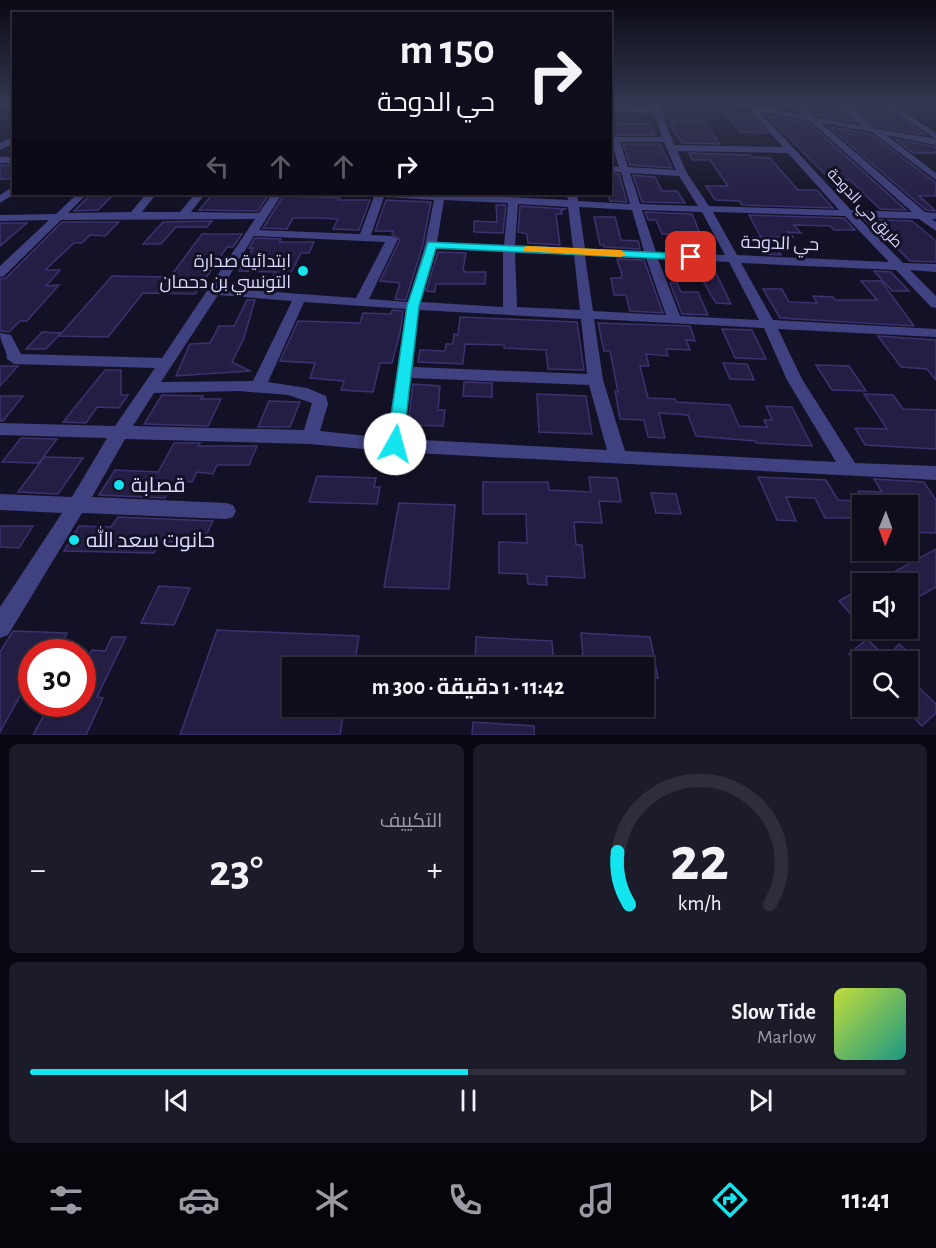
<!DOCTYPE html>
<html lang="ar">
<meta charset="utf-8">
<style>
:root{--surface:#0e0d1c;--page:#1c1b29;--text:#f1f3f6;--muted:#9b9ca3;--line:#2e2d3b;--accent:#13e4ed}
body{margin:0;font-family:"Alegreya Sans",Cairo,sans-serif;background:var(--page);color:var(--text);direction:rtl;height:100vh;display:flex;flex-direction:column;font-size:22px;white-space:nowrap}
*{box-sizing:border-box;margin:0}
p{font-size:20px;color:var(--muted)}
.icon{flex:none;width:33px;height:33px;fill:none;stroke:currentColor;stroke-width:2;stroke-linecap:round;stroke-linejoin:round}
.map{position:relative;height:735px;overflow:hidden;direction:ltr}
.details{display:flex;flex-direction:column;gap:9px;padding:9px;background:#08070f;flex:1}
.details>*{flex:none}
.top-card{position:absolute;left:12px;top:12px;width:600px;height:183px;border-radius:0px;box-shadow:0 2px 4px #0004,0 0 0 2px var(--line);direction:rtl;background:#0e0d1c;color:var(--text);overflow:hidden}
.needle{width:39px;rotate:181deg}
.buttons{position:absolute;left:852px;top:495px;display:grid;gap:12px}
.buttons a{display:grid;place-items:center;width:66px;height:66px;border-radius:0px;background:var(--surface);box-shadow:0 2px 4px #0004,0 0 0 2px var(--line);font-size:30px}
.speed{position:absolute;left:18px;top:639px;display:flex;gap:12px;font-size:30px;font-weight:700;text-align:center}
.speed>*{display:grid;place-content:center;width:78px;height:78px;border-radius:50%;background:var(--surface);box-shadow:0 2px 4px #0004,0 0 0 2px var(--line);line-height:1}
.speed .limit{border:9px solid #d22;background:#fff;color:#111}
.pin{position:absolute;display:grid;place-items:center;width:51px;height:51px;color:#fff;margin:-26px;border-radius:12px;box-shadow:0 3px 9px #0006}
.me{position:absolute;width:66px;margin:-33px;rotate:7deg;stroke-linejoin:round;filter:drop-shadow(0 0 4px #0008)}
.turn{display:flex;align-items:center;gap:21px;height:126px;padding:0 18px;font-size:27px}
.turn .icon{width:78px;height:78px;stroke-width:2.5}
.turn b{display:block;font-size:42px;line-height:51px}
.lanes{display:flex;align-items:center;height:57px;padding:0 18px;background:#0003;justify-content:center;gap:30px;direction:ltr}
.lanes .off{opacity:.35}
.big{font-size:45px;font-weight:700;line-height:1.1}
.details .widget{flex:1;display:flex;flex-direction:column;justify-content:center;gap:9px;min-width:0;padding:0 21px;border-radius:9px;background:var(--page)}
.details .dial{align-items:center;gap:0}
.dial svg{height:156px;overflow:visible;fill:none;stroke:var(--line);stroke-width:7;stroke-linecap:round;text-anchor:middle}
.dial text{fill:var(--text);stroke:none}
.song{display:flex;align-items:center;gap:18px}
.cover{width:72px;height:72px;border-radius:9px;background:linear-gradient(135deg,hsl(70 70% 55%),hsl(170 70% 35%))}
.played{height:6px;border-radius:3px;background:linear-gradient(90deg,var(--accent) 50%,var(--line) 50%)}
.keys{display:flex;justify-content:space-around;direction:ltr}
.heat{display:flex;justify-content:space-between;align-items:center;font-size:33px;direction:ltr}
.details .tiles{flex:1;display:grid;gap:9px;grid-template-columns:1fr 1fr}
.widget:last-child{grid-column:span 2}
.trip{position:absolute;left:282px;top:657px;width:372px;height:60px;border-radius:0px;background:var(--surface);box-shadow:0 2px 4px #0004,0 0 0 2px var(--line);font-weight:700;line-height:60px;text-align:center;direction:rtl}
.dock{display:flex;height:96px;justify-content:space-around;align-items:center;background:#06050b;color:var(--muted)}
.dock .icon{width:42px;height:42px}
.dock .current{color:var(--accent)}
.dock b{font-size:27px;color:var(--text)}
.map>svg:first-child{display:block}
</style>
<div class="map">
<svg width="936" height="735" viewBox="0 0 936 735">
<rect width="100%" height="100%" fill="#131125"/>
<g fill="#241e45" stroke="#3b326f" stroke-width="1.5">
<path d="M804,104L834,105L855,122L816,115Z"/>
<path d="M853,104H881L926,135L878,127L850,106H855Z"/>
<path d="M726,114L751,115L768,133L740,132Z"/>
<path d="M767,116L809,123L906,210L880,209L850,180L830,179Z"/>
<path d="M671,121H703L720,144L682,143L670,125H674Z"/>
<path d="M610,124H650L655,135H610Z"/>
<path d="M829,127L871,134L936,183V196H919L936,211L926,210Z"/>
<path d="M895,139L936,147V153H913Z"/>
<path d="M623,144H660L672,168L630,165Z"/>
<path d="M689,153L750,155L753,157L770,158L798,190H817L833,208L742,205L739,201L715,200L706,186H728L710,160H693Z"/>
<rect x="0" y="165" width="14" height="14"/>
<path d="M610,174H619L627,202L610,201L608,194H610Z"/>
<path d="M633,175L655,177L662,191H677L685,203L642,202Z"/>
<path d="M213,194H264L262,196H268L258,211L199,210Z"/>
<path d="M90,195H113L98,210L74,211Z"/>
<path d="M283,196L340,198L339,200H370L359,230L333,229L338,219L320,218H293L287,229L263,228Z"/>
<path d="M386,200L431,202L423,244L406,300L395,299L400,283L380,281L400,240L392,234L393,231H375Z"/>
<path d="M496,205H506L503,233L474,232V221L497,222Z"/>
<path d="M520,206L565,209L561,211L562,214H556L560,245L528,243L527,234L518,232Z"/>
<path d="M645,212L692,214L701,236L662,234L656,220H648Z"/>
<path d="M749,215L844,218L855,230H834L830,226L794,225L801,233L788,232L793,237H761Z"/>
<path d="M594,217H615L621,240L638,241L640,249L604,247V245H600Z"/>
<path d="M864,219L912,221L936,241V262L910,261L880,231H876Z"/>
<path d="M212,221L207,227H176L161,244H143L163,222Z"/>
<path d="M62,222H119L105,236L90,235L82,243H74L45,270H60L46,286L59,285L27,321H20L9,332L0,331V279L6,278Z"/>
<path d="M0,223H27L0,246Z"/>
<path d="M202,234H242L233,247H227L195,294L143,293L108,337L59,336L112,276L170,277Z"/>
<path d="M753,237H769L781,255L764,254Z"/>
<path d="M255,238L281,239L279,242H314L309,253H301L288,278L273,277L276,272L239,271L253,248H249Z"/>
<path d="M438,252L466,253L463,270L465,272H486L485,284H436L435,292L426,291Z"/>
<path d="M617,259L644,260L663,313L630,311L626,295H614L611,278H621L622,275Z"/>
<path d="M692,263H711L731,304L716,303Z"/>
<path d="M874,271L891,272L909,291H892Z"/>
<path d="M861,281H881L914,326L780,318L763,289H782L789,302L817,303L813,296L833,297L835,300H877Z"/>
<path d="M670,283H677L681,292H698L708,315L682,314Z"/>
<path d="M247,300H255L244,338L232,362L250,371L176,376L190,344L210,343L219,326H234Z"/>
<path d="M392,310L403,311L400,333L392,363H380L373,392L341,390L344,381L310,378L315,363L280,361L298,321L360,323L363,313L391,314Z"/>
<path d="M460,317L577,322L584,370L548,369L546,350L504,348V345L465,344L463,364L418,362L420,350L445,351L446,344H453L454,334L458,335Z"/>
<path d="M598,323L690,326L695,341L686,340L690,350L666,349L668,356L646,354L649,366H640L648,398L675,399L676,402L730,405L739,426L767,427L764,420H772L766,406L792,407L812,446L756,443L755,441L696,436L688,415L659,413L665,438L648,437L644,420L620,419L615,391L618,392L610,351H604Z"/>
<path d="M722,329L752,330L766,359L735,358Z"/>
<path d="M42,332L61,333L46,349H26Z"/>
<path d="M878,336L936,340V380L927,369L901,367Z"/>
<path d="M723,363L747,364L754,380L730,379Z"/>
<path d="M816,365L849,366L866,391L832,390Z"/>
<path d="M0,366H18L0,386Z"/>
<path d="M105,370H121V395H128L119,408L97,407L86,423L63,422Z"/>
<path d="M464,382L492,383V397L463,396Z"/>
<path d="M413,384L440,386L438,410H445L443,426L408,425Z"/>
<path d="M537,394L586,396L592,434L539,432Z"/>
<path d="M864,394L893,395L903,409L936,410V449L865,445L855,428L887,429Z"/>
<path d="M162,395L203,396L201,399H221L208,426L144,424Z"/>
<path d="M0,396H23L3,421H0Z"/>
<path d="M269,401L300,402L290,427H258Z"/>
<path d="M21,438L57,439L39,463L2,462Z"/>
<path d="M174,443H200L198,446H257L249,465H217L213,474L197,472L192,482L183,481L178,491H169L165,498L99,495L115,470L158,472Z"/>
<path d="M44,457L83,458L58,494L18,492Z"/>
<path d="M317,476L376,478L374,487H380L377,504L309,502Z"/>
<path d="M589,477L617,478L621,502L599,501L602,523L574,522L576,545H582L585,578L546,576L547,585L528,584L527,574L499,573V542L527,543L526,514H483V482H548L549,490L591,492Z"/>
<path d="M758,477L826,480L838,500L862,501V518H825L815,498L786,497L796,521L777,520Z"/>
<path d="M874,479L924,482L936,500V533L908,532V506H866L858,491L882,492Z"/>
<path d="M651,493L676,494L681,514L656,513Z"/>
<path d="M399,503L455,505L449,589L384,587Z"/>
<path d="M118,517L213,521L203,542H160L154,553L64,551L79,526L111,527Z"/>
<path d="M0,526H33L19,548L0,547Z"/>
<path d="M936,549V587L908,603V584H872Z"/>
<path d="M159,586L190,588L174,625L141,623Z"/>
<path d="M862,588V626L839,601Z"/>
<path d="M217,630L359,636L354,668H292V706H345L340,735H180Z"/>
<path d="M13,631L67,633L57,652H32V681L29,680L0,732V652Z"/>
<path d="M581,633L650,637L658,678H644V668H584Z"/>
<path d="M112,637H126L97,697L103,698L86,735H33L50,704H82V669L92,650L105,651Z"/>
<path d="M476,637L552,641L554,668H475Z"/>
<path d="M867,639L887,658L899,644L919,662H857L849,654Z"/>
<path d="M908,677L936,704V713L922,726L908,712Z"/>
<path d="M473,722L534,726V735H472Z"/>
</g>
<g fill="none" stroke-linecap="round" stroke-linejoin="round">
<g fill="#404180" fill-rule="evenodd">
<path d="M2,104H11L0,111Z"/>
<path d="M651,104H659L674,145L783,147L750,110L733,104H747L803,115L792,104H800L815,117L863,126L836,104H844L877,129L936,139L883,104H892L936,133V145L886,135L936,173V180L872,132L821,123L925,212L936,213V219H932L936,222V231L919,219L858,217L903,263L936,264V272L910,270L936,296V308L931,307L896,270L741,263L773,320L936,329V337L778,329L802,379L855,463L936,466V480L395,452L310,444L125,439L92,497L226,503L233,505L236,511L233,517L226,519L82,513L8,635L0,638V607L62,513L0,510V494L72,497L107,438L0,435V423L115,426L155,368L14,364L7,359C7,349 0,343 0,333L11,335L21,354L162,358L255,219L61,220L4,276L0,277V266L49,220L0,221V215L56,214L77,194H87L68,213L131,212L146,194H156L142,212H180L195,194H205L191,212L259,213L272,194H282L259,230L360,234L375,194H445L568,200L567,194H577L578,201L630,204L621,172H610V166L619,167L610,137H662L654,113L610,111V107L653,109ZM760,112L810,121L912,212L851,210ZM620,142H664L676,170L628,167ZM677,151L788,153L839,210L709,206L687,173ZM630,173L679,176L698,206L640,204ZM384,197L434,200L425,245L408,302L369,299L398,239L392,236L371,235ZM444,200L508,203L504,245L437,242ZM518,204L568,207L573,248L515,245ZM579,207L632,210L644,251L585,249ZM642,210L702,212L725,255L656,252ZM713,212L845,216L889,262L737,255ZM254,236L385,242L356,298L222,288ZM436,249L503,252V307L421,302ZM515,252L574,255L580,310L517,307ZM585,256L646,258L666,315L593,311ZM658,259L729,262L759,320L680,316ZM218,295L292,301L253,381L161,382ZM304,302L406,309L387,438L320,431L328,404L326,396L307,388L268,382ZM419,310L581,319L587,374L413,367ZM594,319L764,328L787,380L836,462L625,451L603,380ZM411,378L589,385L607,450L404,439ZM239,391L288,395L312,403L304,430L133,426L154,393Z"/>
<path d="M928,104H936V109Z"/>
<path d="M14,137V143L0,150V143Z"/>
<rect x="0" y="157" width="14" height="6"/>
<path d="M14,186V194L0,203V195Z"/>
</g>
</g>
<linearGradient id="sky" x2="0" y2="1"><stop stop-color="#0a0914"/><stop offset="0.5" stop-color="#333851"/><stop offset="1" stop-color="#333851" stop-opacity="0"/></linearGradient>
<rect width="936" height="207" fill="url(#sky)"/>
<path fill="#13e4ed" stroke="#0c949a" stroke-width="1.5" d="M428,242L691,254L696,257L691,260L436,248L419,306L403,444L400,449L395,451L389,449L387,444L407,306Z"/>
<path fill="#f59e0b" d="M528,246L621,250L626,254L621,257L524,251V247Z"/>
<g fill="#13e4ed" stroke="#131125" stroke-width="2">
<circle cx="303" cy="271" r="6"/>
<circle cx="119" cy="485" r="6"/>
<circle cx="74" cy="540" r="6"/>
</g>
<g text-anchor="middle" stroke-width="6" stroke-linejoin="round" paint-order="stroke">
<g font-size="15" fill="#dad8fc" stroke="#131125">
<text transform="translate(865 208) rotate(47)" y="5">طريق حي الدوحة</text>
</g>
<g font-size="18" fill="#dad8fc" stroke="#131125">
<text transform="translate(780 243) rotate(2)" y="6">حي الدوحة</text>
</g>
<g font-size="18" fill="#dad8fc" stroke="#131125" text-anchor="end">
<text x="291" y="267">ابتدائية صدارة<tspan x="291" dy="21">التونسي بن دحمان</tspan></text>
</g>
<g font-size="21" fill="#dad8fc" stroke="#131125" text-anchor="start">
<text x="131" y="492">قصابة</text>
<text x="86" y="547">حانوت سعد الله</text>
</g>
</g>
</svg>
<div class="buttons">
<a><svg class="needle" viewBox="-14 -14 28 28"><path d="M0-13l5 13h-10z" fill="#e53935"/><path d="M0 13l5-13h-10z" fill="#9b9ca3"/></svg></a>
<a><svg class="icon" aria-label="sound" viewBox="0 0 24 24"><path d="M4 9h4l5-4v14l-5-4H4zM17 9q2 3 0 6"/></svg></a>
<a><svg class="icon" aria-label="search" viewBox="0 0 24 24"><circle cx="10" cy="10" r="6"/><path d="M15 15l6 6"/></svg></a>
</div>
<div class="speed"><div class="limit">30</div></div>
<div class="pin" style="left:691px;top:257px;background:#d93025"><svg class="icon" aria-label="arrive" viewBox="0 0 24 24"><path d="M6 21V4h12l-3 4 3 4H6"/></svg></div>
<svg class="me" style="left:395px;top:444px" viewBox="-20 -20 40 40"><circle r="19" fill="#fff"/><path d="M0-13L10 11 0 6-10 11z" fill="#13e4ed"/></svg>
<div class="trip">11:42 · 1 دقيقة · 300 m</div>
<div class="top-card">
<div class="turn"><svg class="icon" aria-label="right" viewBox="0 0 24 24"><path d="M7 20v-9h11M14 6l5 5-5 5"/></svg><div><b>150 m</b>حي الدوحة</div></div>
<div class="lanes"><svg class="icon off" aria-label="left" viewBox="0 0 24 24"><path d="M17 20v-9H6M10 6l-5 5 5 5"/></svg><svg class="icon off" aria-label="ahead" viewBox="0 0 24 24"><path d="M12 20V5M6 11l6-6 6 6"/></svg><svg class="icon off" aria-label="ahead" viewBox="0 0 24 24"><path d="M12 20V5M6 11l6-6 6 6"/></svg><svg class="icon" aria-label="right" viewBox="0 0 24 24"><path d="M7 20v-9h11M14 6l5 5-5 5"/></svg></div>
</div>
</div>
<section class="details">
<div class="tiles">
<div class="widget dial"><svg viewBox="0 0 100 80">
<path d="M14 69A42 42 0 1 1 86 69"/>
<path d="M14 69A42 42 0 0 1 8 42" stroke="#13e4ed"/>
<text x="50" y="56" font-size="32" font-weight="700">22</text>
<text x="50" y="72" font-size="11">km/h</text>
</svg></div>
<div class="widget"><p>التكييف</p>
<div class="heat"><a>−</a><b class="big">23°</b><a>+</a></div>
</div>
<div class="widget">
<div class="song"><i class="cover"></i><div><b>Slow Tide</b><p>Marlow</p></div></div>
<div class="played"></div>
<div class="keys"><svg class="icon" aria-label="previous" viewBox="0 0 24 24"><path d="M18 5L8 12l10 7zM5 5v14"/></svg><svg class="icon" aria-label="pause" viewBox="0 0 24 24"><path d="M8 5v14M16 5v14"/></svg><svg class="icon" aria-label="next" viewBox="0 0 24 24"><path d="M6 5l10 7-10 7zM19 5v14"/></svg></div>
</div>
</div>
</section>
<nav class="dock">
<b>11:41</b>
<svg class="icon current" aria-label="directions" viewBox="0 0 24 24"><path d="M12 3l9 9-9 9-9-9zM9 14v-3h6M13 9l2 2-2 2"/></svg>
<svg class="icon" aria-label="music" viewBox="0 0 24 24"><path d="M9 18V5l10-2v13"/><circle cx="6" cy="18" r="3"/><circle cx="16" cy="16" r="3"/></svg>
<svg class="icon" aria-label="phone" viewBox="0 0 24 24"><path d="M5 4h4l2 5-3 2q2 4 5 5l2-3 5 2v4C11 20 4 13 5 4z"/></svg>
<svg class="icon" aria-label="climate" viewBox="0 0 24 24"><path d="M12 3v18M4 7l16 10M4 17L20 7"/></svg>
<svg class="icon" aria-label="car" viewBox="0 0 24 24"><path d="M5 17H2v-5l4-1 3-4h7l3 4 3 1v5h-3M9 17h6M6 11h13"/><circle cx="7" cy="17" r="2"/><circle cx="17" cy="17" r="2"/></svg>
<svg class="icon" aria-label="filters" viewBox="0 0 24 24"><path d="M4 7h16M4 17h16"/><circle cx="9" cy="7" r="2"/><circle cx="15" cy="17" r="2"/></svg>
</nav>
